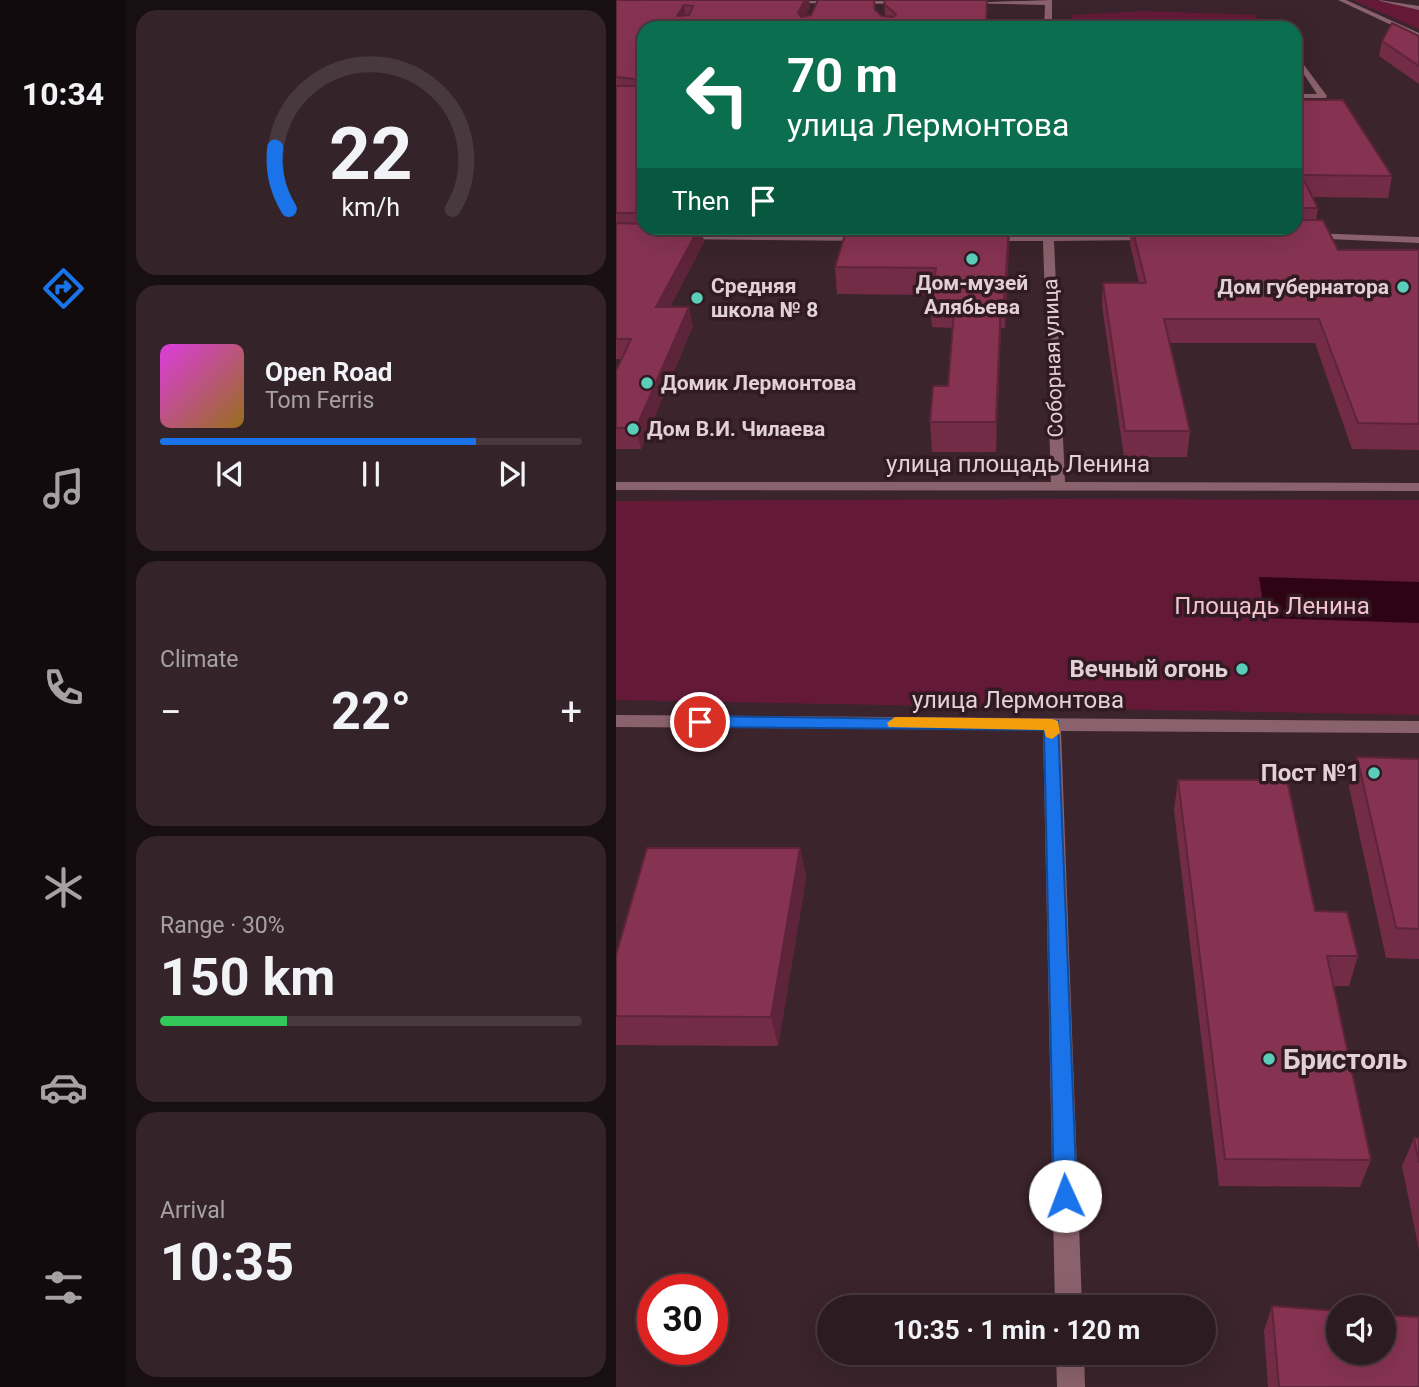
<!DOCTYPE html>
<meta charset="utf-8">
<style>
:root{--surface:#2c1b20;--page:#342429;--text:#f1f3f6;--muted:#a6a1a5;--line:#48393e;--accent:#1a73e8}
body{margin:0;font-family:Roboto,sans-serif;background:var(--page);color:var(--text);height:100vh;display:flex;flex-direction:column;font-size:26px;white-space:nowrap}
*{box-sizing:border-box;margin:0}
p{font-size:23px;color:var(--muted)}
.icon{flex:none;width:38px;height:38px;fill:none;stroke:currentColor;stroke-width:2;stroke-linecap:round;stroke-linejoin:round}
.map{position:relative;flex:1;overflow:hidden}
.drawer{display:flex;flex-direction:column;gap:10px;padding:10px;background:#180f12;width:490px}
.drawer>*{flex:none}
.banner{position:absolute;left:21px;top:21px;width:665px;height:214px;border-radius:21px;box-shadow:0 7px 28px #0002,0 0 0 2px var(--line);background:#0b6e4f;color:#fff;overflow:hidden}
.buttons{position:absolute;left:710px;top:1295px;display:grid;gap:14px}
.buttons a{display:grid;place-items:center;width:70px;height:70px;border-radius:50%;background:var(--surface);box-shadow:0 7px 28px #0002,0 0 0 2px var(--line);font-size:35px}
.speed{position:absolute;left:21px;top:1274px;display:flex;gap:14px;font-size:35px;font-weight:700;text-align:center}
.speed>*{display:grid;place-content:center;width:91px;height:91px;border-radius:50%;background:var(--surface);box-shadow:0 7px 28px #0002,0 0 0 2px var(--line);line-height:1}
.speed .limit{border:10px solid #d22;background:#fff;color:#111}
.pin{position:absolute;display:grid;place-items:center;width:60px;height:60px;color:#fff;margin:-30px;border:4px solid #fff;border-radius:50%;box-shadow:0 2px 7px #0007}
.me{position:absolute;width:77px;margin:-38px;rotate:358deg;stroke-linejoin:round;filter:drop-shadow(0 0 5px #0008)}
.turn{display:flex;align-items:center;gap:24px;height:147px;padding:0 35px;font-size:32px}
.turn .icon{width:91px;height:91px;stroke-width:2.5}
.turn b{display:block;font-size:49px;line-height:60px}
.then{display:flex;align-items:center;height:66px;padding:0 35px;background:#0003;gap:14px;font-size:26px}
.big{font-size:52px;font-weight:700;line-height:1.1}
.drawer .card{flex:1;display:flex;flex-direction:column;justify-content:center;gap:10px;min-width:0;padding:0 24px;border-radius:21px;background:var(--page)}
.drawer .dial{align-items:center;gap:0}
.dial svg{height:182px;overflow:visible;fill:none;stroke:var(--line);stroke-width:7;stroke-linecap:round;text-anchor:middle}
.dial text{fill:var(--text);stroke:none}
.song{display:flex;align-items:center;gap:21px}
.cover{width:84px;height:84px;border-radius:10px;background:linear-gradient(135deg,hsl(300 70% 55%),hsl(40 70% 35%))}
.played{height:7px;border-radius:4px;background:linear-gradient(90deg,var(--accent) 75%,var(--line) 75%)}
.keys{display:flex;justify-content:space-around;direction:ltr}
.heat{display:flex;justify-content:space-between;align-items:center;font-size:38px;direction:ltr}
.charge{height:10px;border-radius:5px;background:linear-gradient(90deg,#34c759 30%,var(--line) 0)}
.trip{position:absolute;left:201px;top:1295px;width:399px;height:70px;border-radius:35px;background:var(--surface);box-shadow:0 7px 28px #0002,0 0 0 2px var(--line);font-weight:700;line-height:70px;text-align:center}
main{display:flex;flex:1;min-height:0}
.dock{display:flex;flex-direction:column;width:126px;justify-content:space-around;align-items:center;background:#120b0d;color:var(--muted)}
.dock .icon{width:49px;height:49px}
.dock .selected{color:var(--accent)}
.dock b{font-size:32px;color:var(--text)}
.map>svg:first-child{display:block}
</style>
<main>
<nav class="dock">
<b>10:34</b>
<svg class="icon selected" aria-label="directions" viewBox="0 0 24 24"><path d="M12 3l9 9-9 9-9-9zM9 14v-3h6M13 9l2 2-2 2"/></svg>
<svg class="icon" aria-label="music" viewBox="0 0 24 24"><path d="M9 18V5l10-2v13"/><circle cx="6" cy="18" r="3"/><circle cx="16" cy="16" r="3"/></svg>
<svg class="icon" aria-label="phone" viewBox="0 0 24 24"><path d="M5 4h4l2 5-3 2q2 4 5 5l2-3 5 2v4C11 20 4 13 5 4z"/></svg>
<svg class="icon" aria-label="climate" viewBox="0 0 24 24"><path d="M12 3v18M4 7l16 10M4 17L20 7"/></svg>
<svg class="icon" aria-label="car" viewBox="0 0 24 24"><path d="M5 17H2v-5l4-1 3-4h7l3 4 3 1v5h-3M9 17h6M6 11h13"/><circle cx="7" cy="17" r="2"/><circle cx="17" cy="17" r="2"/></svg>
<svg class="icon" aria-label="filters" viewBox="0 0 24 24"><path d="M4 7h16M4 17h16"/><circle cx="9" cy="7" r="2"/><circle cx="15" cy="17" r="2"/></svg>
</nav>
<section class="drawer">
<div class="card dial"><svg viewBox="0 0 100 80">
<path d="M14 69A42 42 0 1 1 86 69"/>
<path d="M14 69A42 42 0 0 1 8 42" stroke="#1a73e8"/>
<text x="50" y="56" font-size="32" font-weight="700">22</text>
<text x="50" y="72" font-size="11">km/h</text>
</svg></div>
<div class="card">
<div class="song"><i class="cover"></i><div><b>Open Road</b><p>Tom Ferris</p></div></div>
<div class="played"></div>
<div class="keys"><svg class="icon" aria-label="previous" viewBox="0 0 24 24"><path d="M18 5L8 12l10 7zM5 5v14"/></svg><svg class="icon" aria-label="pause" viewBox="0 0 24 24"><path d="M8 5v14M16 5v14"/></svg><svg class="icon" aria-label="next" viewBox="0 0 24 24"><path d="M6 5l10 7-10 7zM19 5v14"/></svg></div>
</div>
<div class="card"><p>Climate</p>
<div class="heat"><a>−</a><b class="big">22°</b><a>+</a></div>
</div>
<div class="card"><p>Range · 30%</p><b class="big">150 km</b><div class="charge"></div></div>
<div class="card"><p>Arrival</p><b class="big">10:35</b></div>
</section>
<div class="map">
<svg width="803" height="1387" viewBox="0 0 803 1387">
<rect width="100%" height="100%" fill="#3b242b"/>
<g fill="#641a37">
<path d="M737,0H760L803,10V29Z"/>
<path d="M528,11L639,15L647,28H456L455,15Z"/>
<path d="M444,499L803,500V715L0,700V501Z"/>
</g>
<path fill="#2e0415" d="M643,577L803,582V623L649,618Z"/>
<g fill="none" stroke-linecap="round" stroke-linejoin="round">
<g fill="#8a626d" fill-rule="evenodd">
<path d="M436,0V28H428L429,5L343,3Z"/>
<path d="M722,0H730L803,33V38Z"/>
<path d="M763,0L803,6V10L764,1Z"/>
<path d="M290,1L292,4L168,3L171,1Z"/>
<path d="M679,53L711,96L710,98H679V94H701L679,61Z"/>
<path d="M427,228H437V234H535L540,237L535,240L438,241L449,482L803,483V491L0,490V482H435L427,241H371L366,238L371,235H427Z"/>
<path d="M693,233L803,237V243L689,238L688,236Z"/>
<path d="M63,234L252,235L257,238L252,241L59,239L58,237Z"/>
<path d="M0,715L803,721V733L445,731L466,1307H439L427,730L0,727Z"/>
<path d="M440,1353H468L469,1387H441Z"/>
</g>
</g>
<g fill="#732c46">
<path d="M0,0H193L194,8L189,16L259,10L266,16H269L268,0L371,28H28V228H96L94,231H86L88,242L54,307L77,326L25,449H0V371L6,359H0Z"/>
<path d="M803,36V84L763,56L766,41Z"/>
<path d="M679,100L776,176L772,198L696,197L702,208L700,220L722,250H803V450L736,449L699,343H554L574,431L571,457H508L486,306L487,283H523L514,244V233H511L510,228H679Z"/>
<path d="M231,228H394L389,328H385L380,452H316L314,422L332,386L337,328L316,327L314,300L315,295L221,294L219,267Z"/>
<path d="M741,757L803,759V959L770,958L733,787Z"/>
<path d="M562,780L699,911L742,956L733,986H717L755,1160L744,1187L603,1186L558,810Z"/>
<path d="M184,848L190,878L162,1046L0,1045V955Z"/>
<path d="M798,1138H803V1250L786,1166Z"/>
<path d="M656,1306L803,1387H652L648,1331Z"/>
</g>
<g fill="#5e2439">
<path d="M189,0H193L194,8L184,27L182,13Z"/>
<path d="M68,5L70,18L61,16Z"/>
<path d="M83,228H85L88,242L44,326L40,307Z"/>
<path d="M393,228V244L389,328L388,300Z"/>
<path d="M385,300V328L380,452V422Z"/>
<path d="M73,307L77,326L25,449L20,428Z"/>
<path d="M184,848L190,878L162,1046L155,1017Z"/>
</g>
<g fill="#863351" stroke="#5e2439" stroke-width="2" fill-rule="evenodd">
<path d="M0,0H189L182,13L185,17L195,15L202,0H258L259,10L266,16L277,17L280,14L269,5L268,0H371L370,28H28V213H0V86H25L28,80L0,77ZM68,5L77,6L73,15L61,16Z"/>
<path d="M776,23L803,36V66L766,41Z"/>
<path d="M679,100H727L776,176L685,175L702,208H679Z"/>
<path d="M679,220H707L722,250H803V424L742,423L703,319H548L574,431H509L487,283H530L516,228H679Z"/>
<path d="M0,223L28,224V228H83L40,307H73L20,428H0V371L15,339H0Z"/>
<path d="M231,228H393L388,300H385L380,422H314L317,386H332L339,300H314L320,268L219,267Z"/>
<path d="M741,757L803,759V929L780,928Z"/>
<path d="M562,780H671L699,911L731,912L742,956H711L755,1160L609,1159Z"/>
<path d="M31,848H184L155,1017L0,1016V955Z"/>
<path d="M798,1138H803V1163Z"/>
<path d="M656,1306L723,1311V1353H768V1315L803,1317V1387H663Z"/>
</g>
<path fill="#1a73e8" stroke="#114b97" stroke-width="2" d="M84,716L442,721L461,1196L457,1204L449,1207L441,1204L438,1196L428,730L84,727L75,722Z"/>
<path fill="#f59e0b" d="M279,717L436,719L442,721L444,733L436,739L430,737L428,730L273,727L271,723Z"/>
<g fill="#5bcebb" stroke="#311a21" stroke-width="2.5">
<circle cx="356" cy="259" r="7"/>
<circle cx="787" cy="287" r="7"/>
<circle cx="81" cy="298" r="7"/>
<circle cx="31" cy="383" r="7"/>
<circle cx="17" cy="429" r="7"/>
<circle cx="626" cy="669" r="7"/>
<circle cx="758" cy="773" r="7"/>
<circle cx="653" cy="1059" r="7"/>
</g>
<g text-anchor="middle" stroke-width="7" stroke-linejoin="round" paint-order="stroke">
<g font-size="21" font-weight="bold" fill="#e1d1d5" stroke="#311a21" text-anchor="start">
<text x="356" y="290" text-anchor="middle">Дом-музей<tspan x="356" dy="24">Алябьева</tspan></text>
<text x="95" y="293">Средняя<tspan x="95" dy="24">школа № 8</tspan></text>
<text x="773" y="294" text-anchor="end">Дом губернатора</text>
<text x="45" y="390">Домик Лермонтова</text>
<text x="31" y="436">Дом В.И. Чилаева</text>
</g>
<g font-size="21" fill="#e1d1d5" stroke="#311a21">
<text transform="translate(437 358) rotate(-92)" y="7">Соборная улица</text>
</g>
<g font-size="24" fill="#e1d1d5" stroke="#311a21">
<text x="402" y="472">улица площадь Ленина</text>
<text x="402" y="708">улица Лермонтова</text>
</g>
<g font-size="24" fill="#f3c2cf" stroke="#311a21">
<text x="656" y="614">Площадь Ленина</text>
</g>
<g font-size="24" font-weight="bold" fill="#e1d1d5" stroke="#311a21" text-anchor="end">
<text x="612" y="677">Вечный огонь</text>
<text x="744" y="781">Пост №1</text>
</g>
<g font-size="28" font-weight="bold" fill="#e1d1d5" stroke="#311a21" text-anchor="start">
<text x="667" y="1069">Бристоль</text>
</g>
</g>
</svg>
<div class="buttons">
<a><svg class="icon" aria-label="sound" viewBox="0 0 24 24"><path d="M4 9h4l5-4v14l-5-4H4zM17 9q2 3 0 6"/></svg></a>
</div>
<div class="speed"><div class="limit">30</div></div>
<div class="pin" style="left:84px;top:722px;background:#d93025"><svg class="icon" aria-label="arrive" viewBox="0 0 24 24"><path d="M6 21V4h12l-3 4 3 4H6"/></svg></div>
<svg class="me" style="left:449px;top:1196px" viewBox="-20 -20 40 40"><circle r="19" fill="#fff"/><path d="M0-13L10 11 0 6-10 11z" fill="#1a73e8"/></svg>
<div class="trip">10:35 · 1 min · 120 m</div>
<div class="banner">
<div class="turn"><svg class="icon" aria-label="left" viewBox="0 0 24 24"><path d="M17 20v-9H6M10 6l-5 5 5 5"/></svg><div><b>70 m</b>улица Лермонтова</div></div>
<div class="then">Then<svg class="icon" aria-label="arrive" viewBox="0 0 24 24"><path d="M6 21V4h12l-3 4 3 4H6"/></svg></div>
</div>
</div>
</main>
